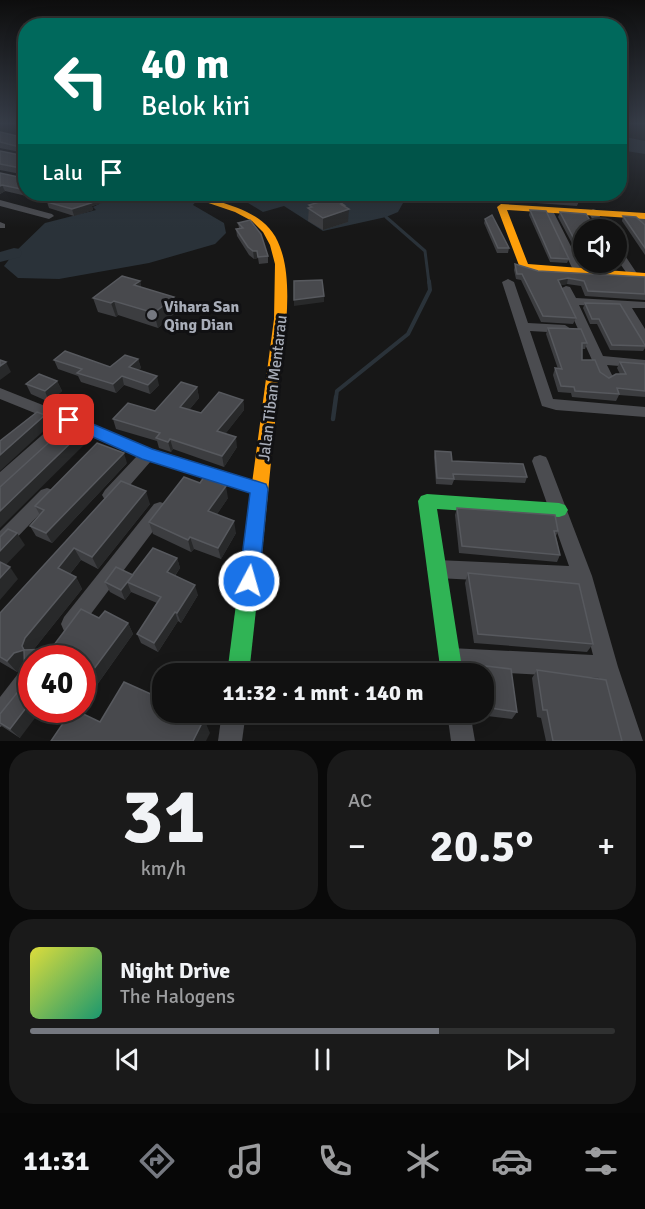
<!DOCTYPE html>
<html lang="id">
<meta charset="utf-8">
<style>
:root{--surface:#111;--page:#1a1a1a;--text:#f1f3f6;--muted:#9c9d9f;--line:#303131;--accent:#757880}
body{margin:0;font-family:Signika,sans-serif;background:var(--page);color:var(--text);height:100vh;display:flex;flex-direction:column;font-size:22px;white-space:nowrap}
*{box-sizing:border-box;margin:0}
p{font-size:20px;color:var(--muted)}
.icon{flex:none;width:33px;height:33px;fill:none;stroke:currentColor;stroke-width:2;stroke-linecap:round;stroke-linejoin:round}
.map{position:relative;height:741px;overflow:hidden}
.drawer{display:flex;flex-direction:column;gap:9px;padding:9px;background:#090909;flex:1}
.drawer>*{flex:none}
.banner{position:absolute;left:18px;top:18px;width:609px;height:183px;border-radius:24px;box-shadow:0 3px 15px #0003,0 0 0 2px var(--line);background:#00695c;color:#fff;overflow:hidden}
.tools{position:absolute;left:573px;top:219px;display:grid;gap:12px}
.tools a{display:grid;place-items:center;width:54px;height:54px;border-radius:50%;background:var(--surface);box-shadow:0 3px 15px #0003,0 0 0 2px var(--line);font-size:30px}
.speed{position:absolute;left:18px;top:645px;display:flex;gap:12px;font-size:30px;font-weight:700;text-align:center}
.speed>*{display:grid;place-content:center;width:78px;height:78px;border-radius:50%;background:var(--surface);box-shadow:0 3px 15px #0003,0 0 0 2px var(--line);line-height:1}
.speed .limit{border:9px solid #d22;background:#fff;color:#111}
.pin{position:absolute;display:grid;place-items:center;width:51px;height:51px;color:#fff;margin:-26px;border-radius:12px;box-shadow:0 3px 9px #0006}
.me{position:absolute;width:66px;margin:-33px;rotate:6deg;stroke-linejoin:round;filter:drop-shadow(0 0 4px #0008)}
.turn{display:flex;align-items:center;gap:21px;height:126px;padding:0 24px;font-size:27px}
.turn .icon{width:78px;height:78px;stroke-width:2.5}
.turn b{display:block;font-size:42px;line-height:51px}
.then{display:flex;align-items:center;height:57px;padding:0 24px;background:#0003;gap:12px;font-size:22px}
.big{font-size:45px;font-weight:700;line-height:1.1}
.drawer .tile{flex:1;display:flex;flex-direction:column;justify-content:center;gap:9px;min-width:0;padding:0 21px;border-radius:24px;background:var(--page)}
.drawer .dial{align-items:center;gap:0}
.dial b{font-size:78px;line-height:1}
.song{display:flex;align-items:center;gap:18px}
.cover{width:72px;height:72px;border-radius:9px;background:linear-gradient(135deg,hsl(60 70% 55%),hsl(160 70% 35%))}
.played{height:6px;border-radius:3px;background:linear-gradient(90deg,var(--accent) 70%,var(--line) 70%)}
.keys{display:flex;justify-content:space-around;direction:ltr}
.heat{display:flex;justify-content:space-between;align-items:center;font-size:33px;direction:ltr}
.drawer .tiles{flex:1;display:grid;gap:9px;grid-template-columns:1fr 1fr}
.tile:last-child{grid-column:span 2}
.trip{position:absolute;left:152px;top:663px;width:342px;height:60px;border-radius:24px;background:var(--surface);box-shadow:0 3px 15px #0003,0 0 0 2px var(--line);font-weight:700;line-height:60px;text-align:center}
.tab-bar{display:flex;height:96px;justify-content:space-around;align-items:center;background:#070707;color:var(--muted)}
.tab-bar .icon{width:42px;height:42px}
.tab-bar .active{color:var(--accent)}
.tab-bar b{font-size:27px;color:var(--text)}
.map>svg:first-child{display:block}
</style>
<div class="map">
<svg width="645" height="741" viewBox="0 0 645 741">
<rect width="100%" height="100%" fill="#171717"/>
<g fill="#2a3239">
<path d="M620,136L645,141V154L620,150Z"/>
<path d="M119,194L141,198L146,195L210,194L197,200L193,205L224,223L226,233L215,244L149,263L59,279L18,278L4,266L14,253L45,223L96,210L93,207Z"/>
<path d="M233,194H408L398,212L386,217L323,231L284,206L263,212Z"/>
</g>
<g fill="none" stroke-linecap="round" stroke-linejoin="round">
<path stroke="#2a3239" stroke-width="3" d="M386,217L425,251L429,283"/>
<path stroke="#2a3239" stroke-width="4" d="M336,398L337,391L408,334L430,290L429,281"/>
<path stroke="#2a3239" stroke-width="4.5" d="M333,419L336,397"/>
<path fill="#2a3239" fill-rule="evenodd" d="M14,248L20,249L22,253L20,257L0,262V252Z"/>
<g fill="#4b4c50" fill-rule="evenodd">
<path d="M0,200L52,214L54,216L49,219L0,206Z"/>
<path d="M545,207L552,209L584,272L583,274L579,275L574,272L544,209Z"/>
<path d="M593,209L596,210L608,230H599L588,212Z"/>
<path d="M638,213L645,219V228L642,227L633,216Z"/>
<path d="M0,222L5,224V228H0Z"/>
<path d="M616,247L620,248L638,275L637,277H629L628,275L616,258Z"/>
<path d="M508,279L514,282L528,323L565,325L571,329L565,333L530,331L553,399L645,407V417L556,410L542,406L502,282Z"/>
<path d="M566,286L570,287L576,298L645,302V308H632L645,329V343L641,342L620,307L579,305L603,356L645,360V368L607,365L613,377L606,382L601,380L560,289Z"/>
<path d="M0,388L153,449L266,484L268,489L266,494L260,496L151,461L117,500L111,502L105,500L102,495L105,490L137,456L70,428L6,487L0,489V472L57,422L0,399Z"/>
<path d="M540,455L546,457L548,461L592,576L618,667L643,741H619L599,678L450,670L442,667L439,659L442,651L450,648L593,655L575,585L437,578L430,575L427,569L430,563L437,560L569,566L532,461L534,457Z"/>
<path d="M47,488L53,490L56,495L53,500L6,549L0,551V531L41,490Z"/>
<path d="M160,502L166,504L169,509L166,514L78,631L71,634L64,631L61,624L64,617L154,504Z"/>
<path d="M32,663V693L8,723L0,727V697L24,666Z"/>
<path d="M222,712H246L242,741H218Z"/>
<path d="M447,712H470L475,741H451Z"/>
</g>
<g fill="#30b455" fill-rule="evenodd">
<path d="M427,494L559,503L565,505L568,510L565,515L559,517L437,509L463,674H441L418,501L421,496Z"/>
<path d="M250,564L257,567L260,573L249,674H227L240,573L243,567Z"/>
</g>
<g fill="#ff9f0a" fill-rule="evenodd">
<path d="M182,194C194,193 205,197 217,201C243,209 270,218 280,247C295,285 283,351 278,392C272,452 266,513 260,573L257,579L250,582L243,579L240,573L274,319L275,264L270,245L263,232L252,221L235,212Z"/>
<path d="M501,204L645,213V219L507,210L528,264L645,273V279L536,272L520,268L497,207Z"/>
</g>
</g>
<g fill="#3c3d40">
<path d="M0,132L26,138V175L0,170V151L25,156V153L0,148Z"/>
<path d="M0,173L23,178L26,176V194H90L100,197L102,203L92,206L93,210L74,216L49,208L47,202L48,201L5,191L0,194Z"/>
<path d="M523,195L579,201L577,206L523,202L522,199Z"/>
<path d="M309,205H344L348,222L323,230L308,221Z"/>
<path d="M530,210L569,259L567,263L550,262L529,215Z"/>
<path d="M560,212L584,230V262H615L613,266L583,264L558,217Z"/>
<path d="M623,216L645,225V255L622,221Z"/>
<path d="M485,219L509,248L508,253H497L484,223Z"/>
<path d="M250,220L268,256V263L259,264L258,258L254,259L249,255L237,236L236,229L239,228L238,223Z"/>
<path d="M515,264L538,271L645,277V300L585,296L581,286L567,284L560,285L576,318L573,324L541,322L521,280L516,279L514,270Z"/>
<path d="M140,281L141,287L177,311L158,328L118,315L116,317L98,312L93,298Z"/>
<path d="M585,303L645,345V348L643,351L610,350L597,324H590L583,308Z"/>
<path d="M548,328L587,343L585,349H582V360L609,378L620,374L617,368L620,362L645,364V397L619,395L616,401L572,397L571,393L558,392L553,375L555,368L558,369L546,334Z"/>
<path d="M138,359L141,368L138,370L159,385L150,394L124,385L116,393L81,382L78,376L58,369L54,360L110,367Z"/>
<path d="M57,381L62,391L49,402L31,394L26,384Z"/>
<path d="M197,387L199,398L189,410L201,413L243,400L244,410L225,434L237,447L224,467L173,449L171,452L159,448L157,441L116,429L113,419L155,411Z"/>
<path d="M435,451L452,461L527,477L525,483L454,480L452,485L436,484L434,457Z"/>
<path d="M127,463L52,543L36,536L30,526L40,515L35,506Z"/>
<path d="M121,481L150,504L98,569L81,560L70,574L76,577L82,589L34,649H51L99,618L128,623L133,634L82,706V658H32L20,738L0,725V714L25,683L24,664L17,672L0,662V613Z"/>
<path d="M228,498L217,514L236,533L221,559L194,549L191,552L153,534L149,522Z"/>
<path d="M457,508L558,531L556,536L560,555L557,562L459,553L455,515Z"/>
<path d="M177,558L180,568L175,576L198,595L181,623L178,621L158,652L141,643L137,634L157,603L131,592L125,600L110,592L105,582L133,575Z"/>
<path d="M468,573L593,644L587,652L474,643L465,583Z"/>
<path d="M486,666L517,712L512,719L487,716L483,674Z"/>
<path d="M537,670L622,741H546L541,718L537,717L532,678Z"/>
</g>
<g fill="#28292a">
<path d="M2,185L5,191L0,194V186Z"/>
<path d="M100,197L102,203L92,206L93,210L74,216L72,209L88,201Z"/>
<path d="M342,205H344V211L349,209L348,222L323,230V218Z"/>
<path d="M253,251H257L258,258L254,259Z"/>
<path d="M568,278L567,284L556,286L558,280Z"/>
<path d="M140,281L143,295L134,285Z"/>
<path d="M324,296V302L294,306V300Z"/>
<path d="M174,297L177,311L158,328L154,313Z"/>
<path d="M114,301L118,315L116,317L111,303Z"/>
<path d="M138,359L141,368L132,376L129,367Z"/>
<path d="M6,362L11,372L0,380V366Z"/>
<path d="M122,376L124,385L116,393L113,384Z"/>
<path d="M157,376L159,385L150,394L148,385Z"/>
<path d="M57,381L62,391L49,402L45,391Z"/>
<path d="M197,387L199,398L183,417L180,407Z"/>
<path d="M243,400L244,410L219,442L217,431Z"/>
<path d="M45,415L50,425L0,471V455Z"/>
<path d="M83,431L88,441L0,528V511Z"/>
<path d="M236,437L237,447L224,467L222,456Z"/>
<path d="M170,439L173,449L171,452L168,442Z"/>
<path d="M124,453L127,463L52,543L46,533Z"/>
<path d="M226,486L228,498L211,523L208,511Z"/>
<path d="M146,491L150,504L98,569L92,557Z"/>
<path d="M234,521L236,533L221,559L218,548Z"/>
<path d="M17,533L25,545L1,570L0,568V551Z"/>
<path d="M190,537L194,549L191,552L188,540Z"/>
<path d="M74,548L81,560L65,580L58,568Z"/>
<path d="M177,558L180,568L170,582L167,572Z"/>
<path d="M10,567L18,579L0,600V578Z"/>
<path d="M133,575L127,582L131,592L125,600L121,590Z"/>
<path d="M76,577L82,589L34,649L31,657L22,646L25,638Z"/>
<path d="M195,585L198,595L181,623L177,613Z"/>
<path d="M175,612L178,621L158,652L154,643Z"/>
<path d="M128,623L133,634L82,706V685Z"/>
<path d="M24,650L32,662L23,664L17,672L7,661L14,653Z"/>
<path d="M32,700V710H41L20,738L10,729Z"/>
<path d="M204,719L210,733L206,741H193Z"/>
</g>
<g fill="#48494d" stroke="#57595e" stroke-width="1.5">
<path d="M0,132L26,138V169L0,164V151L25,156L24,148L0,142Z"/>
<path d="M0,173L23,178L26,176V190L2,185L0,186Z"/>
<path d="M44,194H90L100,197L88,201L91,203L72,209L47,202L57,196Z"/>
<path d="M523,195L555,198L579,201L524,198Z"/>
<path d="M333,198L344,205H342L349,209L323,218L308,208L312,207L309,205Z"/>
<path d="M530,210L546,211L569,259L551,258Z"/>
<path d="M560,212L586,214L596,230H584V258Z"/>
<path d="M492,215L509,248H498L485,219Z"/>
<path d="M623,216L636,217L645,225V248Z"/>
<path d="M250,220L261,234L268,256L258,257L257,251H253L248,247L236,229L243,228L238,223Z"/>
<path d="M515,264L538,271L645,277V294L588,291L584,281L568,278L558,280L576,318L543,316L522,274H517Z"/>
<path d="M122,276L140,281L134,285L174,297L154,313L114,301L111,303L93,298Z"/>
<path d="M322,280L324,296L294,300V281Z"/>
<path d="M585,303L620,304L645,345V346L612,345L599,319H592Z"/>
<path d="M548,328L581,329L587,343H582V360H595L600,372L609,378L616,374H626L620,362L645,364V391L617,388L619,394L575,391L574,387L561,386L555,368L562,369Z"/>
<path d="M65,351L110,367L125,355L138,359L129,367L157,376L148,385L122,376L113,384L77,373L82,369L54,360Z"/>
<path d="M0,360L6,362L0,366Z"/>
<path d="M39,374L57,381L45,391L26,384Z"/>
<path d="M181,382L197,387L180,407L201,413L219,392L243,400L217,431L236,437L222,456L170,439L168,442L156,438L160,433L113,419L128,403L155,411Z"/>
<path d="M37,412L45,415L0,455V441Z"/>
<path d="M68,425L83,431L0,511V487Z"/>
<path d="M97,443L124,453L46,533L30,526L44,510L35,506Z"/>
<path d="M435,451L451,452L452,461L523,464L527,477L453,474L454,479L437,478Z"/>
<path d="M184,477L200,483L204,477L226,486L208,511L234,521L218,548L190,537L188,540L149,522Z"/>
<path d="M121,481L146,491L92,557L74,548L58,568L76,577L25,638L22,646L24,650L51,649L81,609L99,618L105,611L128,623L82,685V658H32V700L10,729L0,723V714L25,683L24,650L14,653L7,661L0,657V613Z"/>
<path d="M457,508L555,515L558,531H554L560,555L462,546Z"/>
<path d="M8,529L17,533L0,551V537Z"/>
<path d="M153,548L177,558L167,572L195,585L177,613L175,612L154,643L137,634L161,597L127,582Z"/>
<path d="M0,562L10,567L0,578Z"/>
<path d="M116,567L133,575L121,590L105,582Z"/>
<path d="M468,573L579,584L593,644L478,634Z"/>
<path d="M486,666L511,669L517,712L491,708Z"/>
<path d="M537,670L606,680L622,741H553L547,710H543Z"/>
<path d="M124,682L162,699V712H190L204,719L193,741H51L72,710H75L100,722Z"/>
</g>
<linearGradient id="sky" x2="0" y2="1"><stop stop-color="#0d0d0d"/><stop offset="0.54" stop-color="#363c47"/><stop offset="1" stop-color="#363c47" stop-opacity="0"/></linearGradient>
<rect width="645" height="228" fill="url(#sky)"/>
<path fill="#1a73e8" stroke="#114b97" stroke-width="1.5" d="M69,414L152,449L266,484L268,489L259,581L256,588L249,590L242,588L239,581L250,493L142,459L64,424L62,420L64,416Z"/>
<circle fill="#757880" stroke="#111113" stroke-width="2" cx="152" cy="315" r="6"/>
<g text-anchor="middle" stroke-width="6" stroke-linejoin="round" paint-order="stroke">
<g font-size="16" font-weight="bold" fill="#a8adb8" stroke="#111113" text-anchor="start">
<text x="164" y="312">Vihara San<tspan x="164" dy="18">Qing Dian</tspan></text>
</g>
<g font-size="16" fill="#a8adb8" stroke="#111113">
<text transform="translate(272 388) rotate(-83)" y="6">Jalan Tiban Mentarau</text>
</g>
</g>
</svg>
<div class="tools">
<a><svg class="icon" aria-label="sound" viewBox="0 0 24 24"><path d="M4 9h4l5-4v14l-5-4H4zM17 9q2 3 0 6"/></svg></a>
</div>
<div class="speed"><div class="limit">40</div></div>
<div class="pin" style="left:69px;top:420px;background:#d93025"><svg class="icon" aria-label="arrive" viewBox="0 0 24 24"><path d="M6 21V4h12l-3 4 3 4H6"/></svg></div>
<svg class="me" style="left:249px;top:581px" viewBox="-20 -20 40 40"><circle r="17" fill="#1a73e8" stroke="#fff" stroke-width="3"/><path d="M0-11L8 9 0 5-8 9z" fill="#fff"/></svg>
<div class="trip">11:32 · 1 mnt · 140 m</div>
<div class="banner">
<div class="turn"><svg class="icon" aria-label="left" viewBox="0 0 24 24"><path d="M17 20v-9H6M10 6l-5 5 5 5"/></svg><div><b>40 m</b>Belok kiri</div></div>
<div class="then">Lalu<svg class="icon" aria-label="arrive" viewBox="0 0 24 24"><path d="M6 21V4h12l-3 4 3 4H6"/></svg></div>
</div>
</div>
<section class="drawer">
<div class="tiles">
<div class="tile dial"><b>31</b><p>km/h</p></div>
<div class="tile"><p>AC</p>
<div class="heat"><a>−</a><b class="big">20.5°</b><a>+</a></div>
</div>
<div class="tile">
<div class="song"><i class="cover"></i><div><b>Night Drive</b><p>The Halogens</p></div></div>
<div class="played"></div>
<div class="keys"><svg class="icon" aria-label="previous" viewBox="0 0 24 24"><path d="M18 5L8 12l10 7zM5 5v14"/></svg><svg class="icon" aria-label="pause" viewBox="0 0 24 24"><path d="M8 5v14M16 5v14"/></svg><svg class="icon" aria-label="next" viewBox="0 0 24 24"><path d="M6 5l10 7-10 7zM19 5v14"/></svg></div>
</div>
</div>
</section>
<nav class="tab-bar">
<b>11:31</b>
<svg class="icon active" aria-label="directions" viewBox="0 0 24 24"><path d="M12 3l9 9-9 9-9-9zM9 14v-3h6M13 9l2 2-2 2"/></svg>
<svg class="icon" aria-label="music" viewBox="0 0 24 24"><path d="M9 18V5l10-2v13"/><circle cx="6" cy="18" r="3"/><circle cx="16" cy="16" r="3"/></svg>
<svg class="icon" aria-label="phone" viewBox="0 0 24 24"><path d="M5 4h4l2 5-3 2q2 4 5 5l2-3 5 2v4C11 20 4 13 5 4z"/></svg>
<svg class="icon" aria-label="climate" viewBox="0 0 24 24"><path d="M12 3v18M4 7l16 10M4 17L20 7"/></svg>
<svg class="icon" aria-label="car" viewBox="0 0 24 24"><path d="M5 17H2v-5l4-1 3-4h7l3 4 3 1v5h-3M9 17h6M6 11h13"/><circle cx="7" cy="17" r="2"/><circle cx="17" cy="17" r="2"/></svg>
<svg class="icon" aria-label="filters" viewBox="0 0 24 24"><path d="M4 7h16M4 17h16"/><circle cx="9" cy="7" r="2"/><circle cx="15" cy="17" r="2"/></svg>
</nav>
